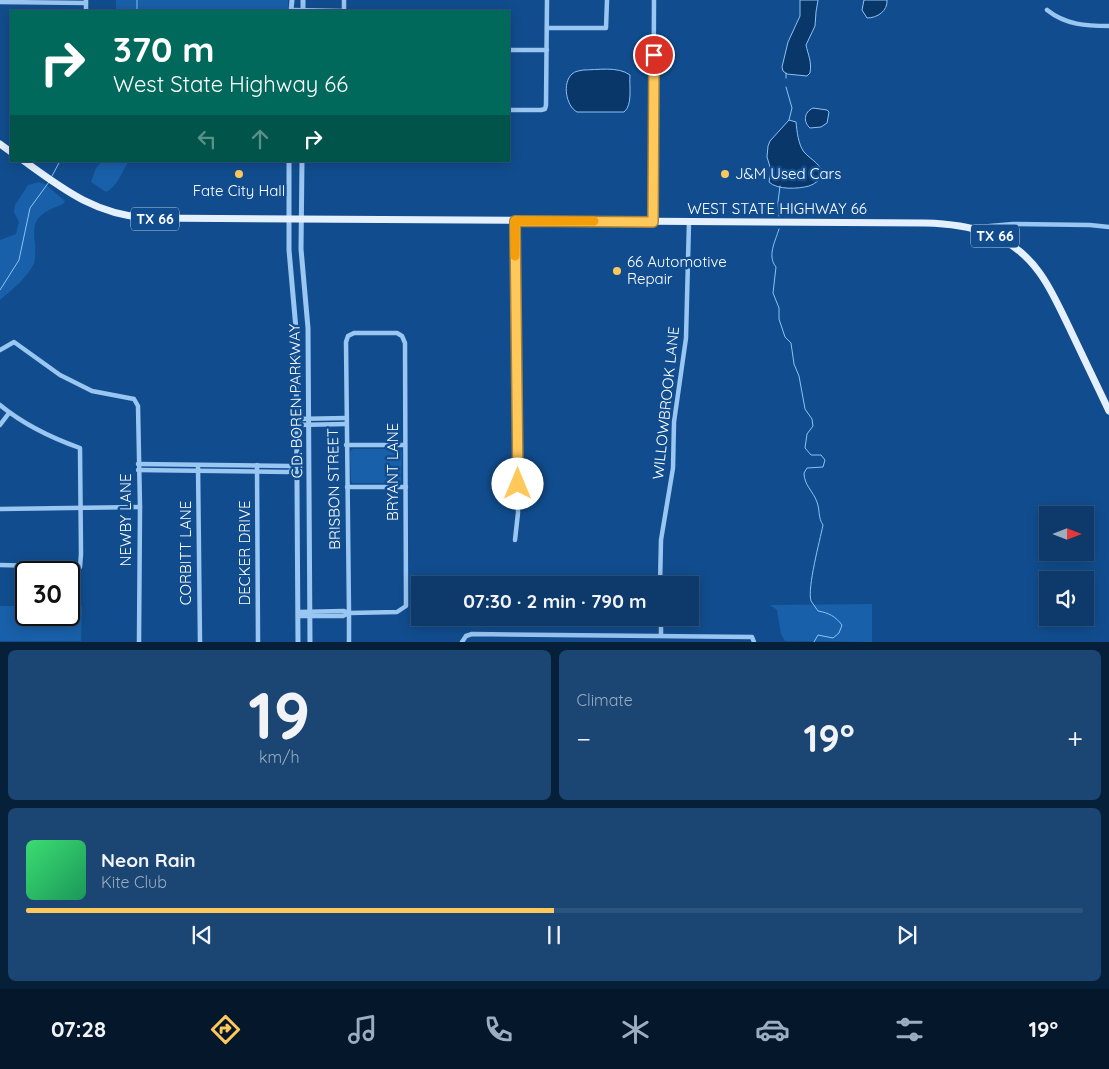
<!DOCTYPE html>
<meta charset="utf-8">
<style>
:root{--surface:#0d3a6a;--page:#1b4572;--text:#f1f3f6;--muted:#9aadc1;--line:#2d547e;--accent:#ffc85b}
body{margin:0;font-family:Quicksand,sans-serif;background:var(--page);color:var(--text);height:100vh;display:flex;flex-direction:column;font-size:19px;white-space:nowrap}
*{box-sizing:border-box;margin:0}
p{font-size:16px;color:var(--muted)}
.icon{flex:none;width:28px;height:28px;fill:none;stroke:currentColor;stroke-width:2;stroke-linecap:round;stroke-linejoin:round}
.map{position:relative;height:642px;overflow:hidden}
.side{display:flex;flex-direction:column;gap:8px;padding:8px;background:#07203a;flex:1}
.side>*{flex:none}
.top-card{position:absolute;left:10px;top:10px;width:500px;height:152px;border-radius:0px;box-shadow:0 2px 12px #0003,0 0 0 1px var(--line);background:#00695c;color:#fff;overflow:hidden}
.needle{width:32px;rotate:90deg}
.buttons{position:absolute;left:1039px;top:506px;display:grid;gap:10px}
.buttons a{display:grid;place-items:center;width:55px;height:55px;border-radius:0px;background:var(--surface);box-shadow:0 2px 12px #0003,0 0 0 1px var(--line);font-size:25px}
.speed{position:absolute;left:15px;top:561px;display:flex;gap:10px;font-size:25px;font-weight:700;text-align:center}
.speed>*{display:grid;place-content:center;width:65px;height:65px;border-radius:50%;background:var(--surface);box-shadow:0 2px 12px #0003,0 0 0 1px var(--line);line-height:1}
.speed .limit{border:2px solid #111;border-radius:8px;background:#fff;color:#111}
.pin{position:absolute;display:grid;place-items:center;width:42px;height:42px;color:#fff;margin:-21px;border:2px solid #fff;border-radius:50%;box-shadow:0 1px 5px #0007}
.me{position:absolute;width:55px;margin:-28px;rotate:0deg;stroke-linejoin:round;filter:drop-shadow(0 0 4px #0008)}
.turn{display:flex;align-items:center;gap:18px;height:105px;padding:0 20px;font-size:22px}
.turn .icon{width:65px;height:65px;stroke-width:2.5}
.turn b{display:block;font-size:35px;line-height:42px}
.lanes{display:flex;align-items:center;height:48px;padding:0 20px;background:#0003;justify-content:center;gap:25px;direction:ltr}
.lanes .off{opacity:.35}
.big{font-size:38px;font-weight:700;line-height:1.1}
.side .tile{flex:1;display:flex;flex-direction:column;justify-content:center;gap:8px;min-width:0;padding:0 18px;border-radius:8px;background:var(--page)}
.side .dial{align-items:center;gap:0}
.dial b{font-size:65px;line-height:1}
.song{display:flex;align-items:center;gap:15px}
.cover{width:60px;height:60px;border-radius:8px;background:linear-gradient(135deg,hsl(140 70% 55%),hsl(150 70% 35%))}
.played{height:5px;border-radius:2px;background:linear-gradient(90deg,var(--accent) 50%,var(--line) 50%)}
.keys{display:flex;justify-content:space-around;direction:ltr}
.heat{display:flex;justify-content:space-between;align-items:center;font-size:28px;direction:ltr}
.side .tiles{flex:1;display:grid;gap:8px;grid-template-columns:1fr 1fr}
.tile:last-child{grid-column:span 2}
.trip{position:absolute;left:411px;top:576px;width:288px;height:50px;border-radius:0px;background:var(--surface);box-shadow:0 2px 12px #0003,0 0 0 1px var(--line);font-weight:700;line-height:50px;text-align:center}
.tab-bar{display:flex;height:80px;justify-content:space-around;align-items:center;background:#05172a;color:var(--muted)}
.tab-bar .icon{width:35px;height:35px}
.tab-bar .current{color:var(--accent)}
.tab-bar b{font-size:22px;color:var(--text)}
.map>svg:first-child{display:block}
</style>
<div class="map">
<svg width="1109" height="642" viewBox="0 0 1109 642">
<rect width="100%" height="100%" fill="#114d8e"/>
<g fill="#1860a9">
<rect x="116" y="0" width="172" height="11"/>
<path d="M102,161H129C122,171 117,187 106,192L91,182L96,168Z"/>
<path d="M39,182L45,184L65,201L63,204C41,213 31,217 35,243C35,249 36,257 34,263C28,277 12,290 0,300V240L16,234L19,222L14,212L15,205L28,185Z"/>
<path d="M353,449H400L402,452L401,482L399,483H352L351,480L350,452Z"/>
<path d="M872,604V642L785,641L781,634L777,610L770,605Z"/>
<path d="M0,606H26V615H69V606H82L81,641H0Z"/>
</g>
<g fill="#0a376a" stroke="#8bc2f6">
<path d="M800,0H818L816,12L815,26L806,45C808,55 812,61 810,73L807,76L787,74L783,71L782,67L788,42L800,16Z"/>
<path d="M864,0H887C888,11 877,18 867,18L862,10Z"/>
<path d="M583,70C597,70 618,66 630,75C629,86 633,105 624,112H577C566,106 562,83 572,74C575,71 579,71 583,70Z"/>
<path d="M813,108L827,110L829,112L827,123L821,127L810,128C803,122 804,112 813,108Z"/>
<path d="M789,120L796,122C797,131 798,144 804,152C811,160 823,165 823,176C819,180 815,184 809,186C798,189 777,190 769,182L771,170L767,157L768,146L770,141Z"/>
</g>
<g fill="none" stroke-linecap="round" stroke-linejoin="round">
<g stroke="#8bc2f6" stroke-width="1">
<path d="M137,0V11"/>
<path d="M786,78V73"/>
<path d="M786,87L792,108L789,120"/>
<path d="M52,176L60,161"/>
<path d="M779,216L778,202L780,186"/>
<path d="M779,229C775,242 767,256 776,267L773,293L779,308V319L785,337L791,343L794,364L799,376L805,409L812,419L813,426L807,434L805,448L811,455H821L825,460L823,467L807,468L804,473C804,485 813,491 817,502C820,510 818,518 823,525C820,540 807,588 811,601C813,604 816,608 818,611C829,613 835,616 842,625L839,633L833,638L818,635L814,642"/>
<path d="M0,290L19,260L30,208L49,182"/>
</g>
<g stroke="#9ac6f2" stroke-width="4.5">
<path d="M86,0V11"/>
<path d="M0,2L86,3"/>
<path d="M291,10L344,11"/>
<path d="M1047,10C1066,25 1086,26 1109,26"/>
<path d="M344,11V0"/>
<path d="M547,28H606L607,0"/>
<path d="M509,50H547"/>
<path d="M509,110H541L545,109L546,105L547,0"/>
<path d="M653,222L654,0"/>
<path d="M986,233L990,226L1013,224L1090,225L1109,227"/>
<path d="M0,350L14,342L60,375L92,391L134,399L138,406L140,507L139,642"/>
<path d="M0,405C23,424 52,438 80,448L81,554L80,567L0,565"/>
<path d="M296,419L346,418"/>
<path d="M0,425L9,413"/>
<path d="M296,425L346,424"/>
<path d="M346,445H405"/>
<path d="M138,464L289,466L296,469"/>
<path d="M198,465L200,642"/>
<path d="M257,465L258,642"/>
<path d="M138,470L288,472L296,469"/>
<path d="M347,487H406"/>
<path d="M0,509L140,507"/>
<path d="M515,540L518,513L515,221"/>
<path d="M660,585L661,540L673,468L674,422L686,338L689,222"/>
<path d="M298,612L344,611L349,613L397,612L406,606L405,343L402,336L397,333H354L348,336L346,342L349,613V642"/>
<path d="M298,616H343L349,613"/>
<path d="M661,618V635"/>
<path d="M462,642L466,636L472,634L752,637L754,642"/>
</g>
<g stroke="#9ac6f2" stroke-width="5">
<path d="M291,11L292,0"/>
<path d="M303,11V0"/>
<path d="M289,161V250L296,329L298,642"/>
<path d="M302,161L301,249L308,328L310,642"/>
</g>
<g stroke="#e5f0ff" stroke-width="7">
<path d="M0,144L11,152"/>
<path d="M24,161C64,190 95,214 146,218L925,223C969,224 1011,233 1039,272C1051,288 1059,307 1068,325C1082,354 1095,382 1109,411"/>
</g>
</g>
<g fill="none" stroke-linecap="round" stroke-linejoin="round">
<g stroke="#a6823b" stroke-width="12">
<path id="route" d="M518,484L515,221L653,222L654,55"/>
</g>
<use href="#route" stroke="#ffc85b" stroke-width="9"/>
<path stroke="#f59e0b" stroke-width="9" d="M515,256V221H594"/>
</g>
<g fill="#ffc85b" stroke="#114d8e" stroke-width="2">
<circle cx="239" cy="174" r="5"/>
<circle cx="725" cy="174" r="5"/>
<circle cx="617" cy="271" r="5"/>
</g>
<g text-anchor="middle" stroke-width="5" stroke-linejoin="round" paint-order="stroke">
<g fill="#114d8e" stroke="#b8cadd" stroke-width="1">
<rect x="131" y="207.5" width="48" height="23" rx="4"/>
<rect x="971" y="224.5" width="48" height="23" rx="4"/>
</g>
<g font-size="14" font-weight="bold" fill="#fff">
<text x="155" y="224">TX 66</text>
<text x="995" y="241">TX 66</text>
</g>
<g font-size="15" fill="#fff" stroke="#114d8e" text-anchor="start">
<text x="735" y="179">J&amp;M Used Cars</text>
<text x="239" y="196" text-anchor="middle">Fate City Hall</text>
<text x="627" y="267">66 Automotive<tspan x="627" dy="17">Repair</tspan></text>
</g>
<g font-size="15" fill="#fff" stroke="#114d8e">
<text x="777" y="214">WEST STATE HIGHWAY 66</text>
<text transform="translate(296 401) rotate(-91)" y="5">C.D. BOREN PARKWAY</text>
<text transform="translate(666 403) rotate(-84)" y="5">WILLOWBROOK LANE</text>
<text transform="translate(393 472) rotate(-90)" y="5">BRYANT LANE</text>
<text transform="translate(334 489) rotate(-91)" y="5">BRISBON STREET</text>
<text transform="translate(126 520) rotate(-90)" y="5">NEWBY LANE</text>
<text transform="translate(186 553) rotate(-90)" y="5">CORBITT LANE</text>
<text transform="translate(245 553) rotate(-90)" y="5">DECKER DRIVE</text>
</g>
</g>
</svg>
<div class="buttons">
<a><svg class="needle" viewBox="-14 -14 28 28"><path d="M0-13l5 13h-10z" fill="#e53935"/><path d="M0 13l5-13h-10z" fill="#9aadc1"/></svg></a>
<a><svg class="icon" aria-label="sound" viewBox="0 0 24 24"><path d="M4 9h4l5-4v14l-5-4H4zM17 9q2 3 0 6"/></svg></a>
</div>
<div class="speed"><div class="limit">30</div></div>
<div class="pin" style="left:654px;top:55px;background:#d93025"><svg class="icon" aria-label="arrive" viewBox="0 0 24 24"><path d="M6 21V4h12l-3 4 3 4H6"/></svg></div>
<svg class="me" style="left:518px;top:484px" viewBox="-20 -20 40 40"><circle r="19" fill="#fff"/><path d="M0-13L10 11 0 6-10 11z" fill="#ffc85b"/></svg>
<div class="trip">07:30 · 2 min · 790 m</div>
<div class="top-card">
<div class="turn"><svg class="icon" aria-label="right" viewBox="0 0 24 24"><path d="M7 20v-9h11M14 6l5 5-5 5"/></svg><div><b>370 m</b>West State Highway 66</div></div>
<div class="lanes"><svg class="icon off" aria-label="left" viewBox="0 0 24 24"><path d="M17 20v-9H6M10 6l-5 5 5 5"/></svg><svg class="icon off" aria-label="ahead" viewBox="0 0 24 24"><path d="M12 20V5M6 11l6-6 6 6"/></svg><svg class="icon" aria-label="right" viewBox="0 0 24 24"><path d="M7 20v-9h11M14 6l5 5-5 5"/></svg></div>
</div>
</div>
<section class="side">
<div class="tiles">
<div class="tile dial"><b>19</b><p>km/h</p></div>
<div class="tile"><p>Climate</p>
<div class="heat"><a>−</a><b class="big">19°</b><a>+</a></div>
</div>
<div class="tile">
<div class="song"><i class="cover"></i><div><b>Neon Rain</b><p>Kite Club</p></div></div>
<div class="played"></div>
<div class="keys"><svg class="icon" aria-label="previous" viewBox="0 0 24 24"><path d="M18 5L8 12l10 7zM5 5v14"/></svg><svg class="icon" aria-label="pause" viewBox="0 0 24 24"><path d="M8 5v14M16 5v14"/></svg><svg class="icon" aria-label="next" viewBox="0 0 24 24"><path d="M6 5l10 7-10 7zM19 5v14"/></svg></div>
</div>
</div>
</section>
<nav class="tab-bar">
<b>07:28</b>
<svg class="icon current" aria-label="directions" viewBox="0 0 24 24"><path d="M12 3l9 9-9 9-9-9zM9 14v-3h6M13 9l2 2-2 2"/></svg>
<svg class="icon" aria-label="music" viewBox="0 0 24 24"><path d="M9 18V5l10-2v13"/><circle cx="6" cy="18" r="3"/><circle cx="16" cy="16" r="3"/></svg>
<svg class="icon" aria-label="phone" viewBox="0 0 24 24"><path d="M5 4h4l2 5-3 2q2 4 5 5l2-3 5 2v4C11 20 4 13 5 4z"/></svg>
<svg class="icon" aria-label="climate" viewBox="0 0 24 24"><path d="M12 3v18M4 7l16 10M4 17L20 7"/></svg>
<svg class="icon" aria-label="car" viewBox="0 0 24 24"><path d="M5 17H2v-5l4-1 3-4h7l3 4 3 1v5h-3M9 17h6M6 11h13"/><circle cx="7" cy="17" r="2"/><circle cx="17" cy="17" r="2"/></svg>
<svg class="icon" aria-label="filters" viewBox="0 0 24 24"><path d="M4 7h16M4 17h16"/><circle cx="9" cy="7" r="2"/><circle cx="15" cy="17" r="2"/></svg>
<b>19°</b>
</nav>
